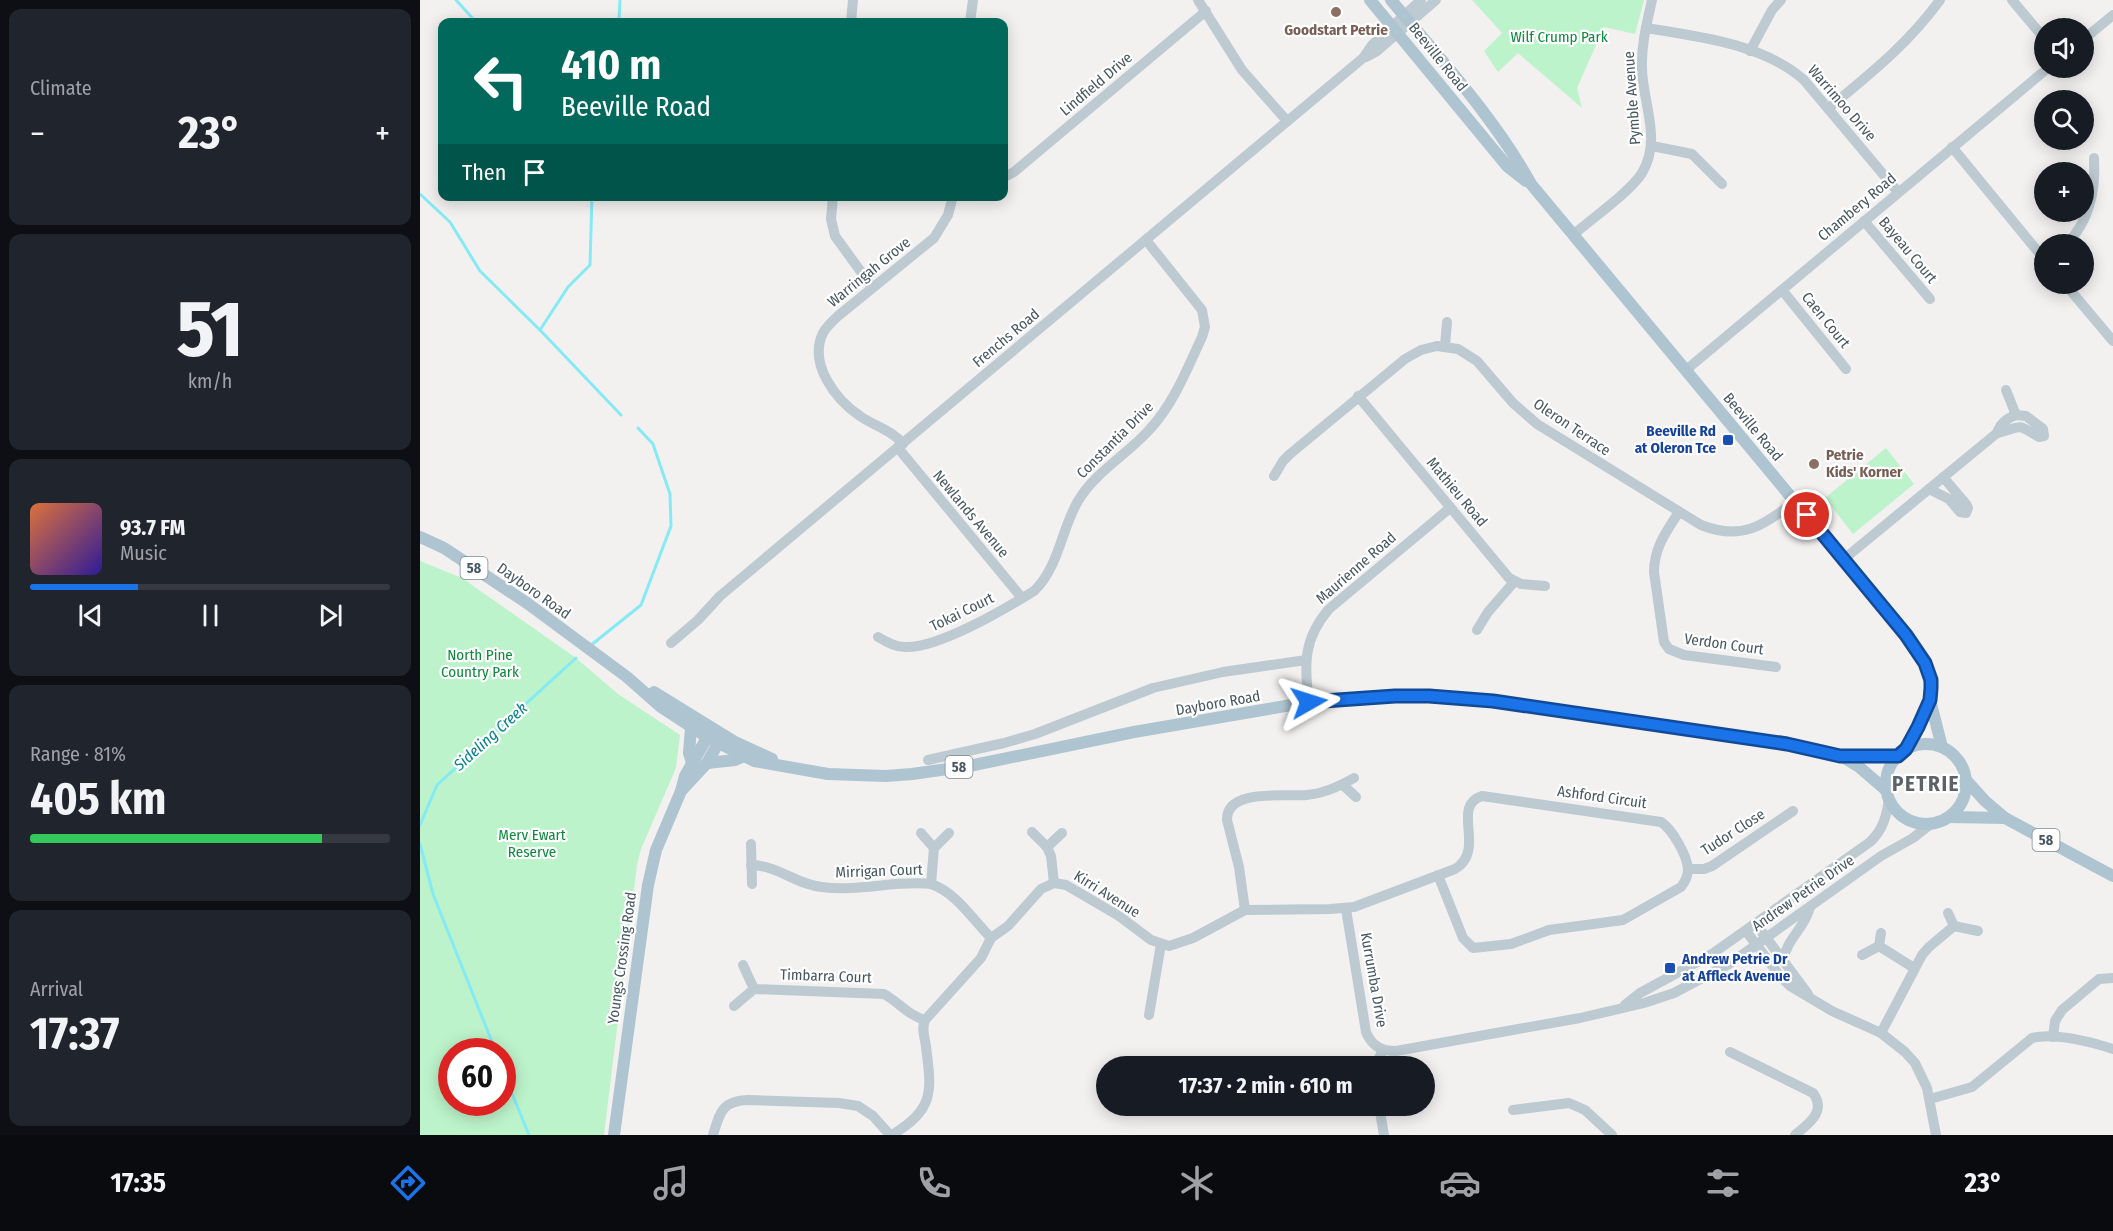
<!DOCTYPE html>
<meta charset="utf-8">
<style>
:root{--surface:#171b24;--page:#20242c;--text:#f1f3f6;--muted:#9ea1a6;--line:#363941;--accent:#1a73e8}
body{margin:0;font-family:"Fira Sans Condensed",sans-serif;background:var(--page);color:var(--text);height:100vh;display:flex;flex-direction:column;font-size:22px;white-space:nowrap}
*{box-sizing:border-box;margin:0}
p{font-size:20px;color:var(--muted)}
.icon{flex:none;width:33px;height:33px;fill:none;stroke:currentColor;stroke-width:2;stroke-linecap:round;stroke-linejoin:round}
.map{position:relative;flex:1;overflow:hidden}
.details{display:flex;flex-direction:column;gap:9px;padding:9px;background:#0d0f14;width:420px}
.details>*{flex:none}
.top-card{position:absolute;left:18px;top:18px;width:570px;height:183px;border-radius:12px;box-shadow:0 3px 15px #0003;background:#00695c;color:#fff;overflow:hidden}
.controls{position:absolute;left:1614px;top:18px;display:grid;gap:12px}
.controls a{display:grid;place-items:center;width:60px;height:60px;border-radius:50%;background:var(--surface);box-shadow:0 3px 15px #0003;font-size:30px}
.speed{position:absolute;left:18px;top:1038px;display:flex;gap:12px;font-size:30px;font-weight:700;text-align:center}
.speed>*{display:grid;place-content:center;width:78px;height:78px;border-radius:50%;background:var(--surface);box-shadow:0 3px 15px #0003;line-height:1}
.speed .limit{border:9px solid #d22;background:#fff;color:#111}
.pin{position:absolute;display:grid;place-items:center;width:51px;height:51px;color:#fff;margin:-26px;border:3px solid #fff;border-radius:50%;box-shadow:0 2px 6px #0007}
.me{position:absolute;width:66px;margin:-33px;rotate:84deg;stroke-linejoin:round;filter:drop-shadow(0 0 4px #0008)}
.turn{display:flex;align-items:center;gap:21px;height:126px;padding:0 24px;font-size:27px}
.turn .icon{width:78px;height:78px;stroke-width:2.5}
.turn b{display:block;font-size:42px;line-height:51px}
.then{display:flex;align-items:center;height:57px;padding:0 24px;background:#0003;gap:12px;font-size:22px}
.big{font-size:45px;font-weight:700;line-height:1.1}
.details .widget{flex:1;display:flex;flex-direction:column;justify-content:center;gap:9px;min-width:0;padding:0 21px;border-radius:12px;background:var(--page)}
.details .dial{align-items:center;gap:0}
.dial b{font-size:78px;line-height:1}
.song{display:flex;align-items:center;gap:18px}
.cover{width:72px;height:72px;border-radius:9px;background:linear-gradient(135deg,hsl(20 70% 55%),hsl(250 70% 35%))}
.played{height:6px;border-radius:3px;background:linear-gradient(90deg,var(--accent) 30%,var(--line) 30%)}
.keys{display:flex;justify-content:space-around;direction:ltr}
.heat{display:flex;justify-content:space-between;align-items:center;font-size:33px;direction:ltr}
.charge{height:9px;border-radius:4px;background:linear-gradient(90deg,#34c759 81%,var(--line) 0)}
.trip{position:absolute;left:676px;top:1056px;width:339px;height:60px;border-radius:30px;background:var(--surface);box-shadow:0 3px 15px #0003;font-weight:700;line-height:60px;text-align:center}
.tabs{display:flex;height:96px;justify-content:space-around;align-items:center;background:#090b0e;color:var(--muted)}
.tabs .icon{width:42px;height:42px}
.tabs .selected{color:var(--accent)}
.tabs b{font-size:27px;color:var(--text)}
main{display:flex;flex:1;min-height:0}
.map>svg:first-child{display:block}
</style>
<main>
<section class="details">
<div class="widget"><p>Climate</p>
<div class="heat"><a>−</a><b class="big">23°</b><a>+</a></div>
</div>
<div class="widget dial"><b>51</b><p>km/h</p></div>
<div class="widget">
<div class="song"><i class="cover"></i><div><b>93.7 FM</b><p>Music</p></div></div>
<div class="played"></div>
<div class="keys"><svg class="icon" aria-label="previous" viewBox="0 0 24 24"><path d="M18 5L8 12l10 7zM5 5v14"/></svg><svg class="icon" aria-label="pause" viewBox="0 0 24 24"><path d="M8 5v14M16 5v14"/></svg><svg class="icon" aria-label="next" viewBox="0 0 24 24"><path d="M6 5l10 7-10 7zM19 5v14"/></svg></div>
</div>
<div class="widget"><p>Range · 81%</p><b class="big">405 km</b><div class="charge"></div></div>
<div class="widget"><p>Arrival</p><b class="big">17:37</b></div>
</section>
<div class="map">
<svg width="1693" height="1135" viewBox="0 0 1693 1135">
<rect width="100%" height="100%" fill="#f3f0f0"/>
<g fill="#bcf3ca" fill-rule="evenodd">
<path d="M1052,0H1224L1215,34L1184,27L1157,88L1162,108L1098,53L1078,72L1064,51L1082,33Z"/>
<path d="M1466,448L1494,484L1433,534L1405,498Z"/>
<path d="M0,561L42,578L156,658L198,694L260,735L256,768L221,849L217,865L184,1135H0ZM32,1052H82V1102H32Z"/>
</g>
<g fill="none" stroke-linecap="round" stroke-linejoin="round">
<g stroke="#85eaf4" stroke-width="3">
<path d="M36,0L56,22"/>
<path d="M199,22L200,0"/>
<path d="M0,194L30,222L60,271L120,330L201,415"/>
<path d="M120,330L148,287L170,265L172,196"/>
<path d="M170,646L221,605L251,526L250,494L233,444L218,428"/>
<path d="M0,825L17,785L156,658"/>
<path d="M0,844L13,894L76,1052"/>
<path d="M82,1069L109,1135"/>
</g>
<g stroke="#bdcad1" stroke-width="10">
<path d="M778,0L822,70L867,121"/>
<path d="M1592,0L1624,38"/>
<path d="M431,22L433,0"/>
<path d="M550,22L553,0"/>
<path d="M1226,28C1277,36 1344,44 1384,80L1478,192"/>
<path d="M1664,39L1693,15"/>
<path d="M1330,51L1352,10L1361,0"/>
<path d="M946,57L957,51L1016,0"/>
<path d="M1409,108C1451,73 1487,45 1520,0"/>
<path d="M1232,146L1272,154L1302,184"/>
<path d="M1532,147L1624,259"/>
<path d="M584,177L594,172L786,11"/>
<path d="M413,196L411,219L415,236L452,287"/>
<path d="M1444,221L1510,299"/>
<path d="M1153,235C1171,219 1210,192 1222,173C1242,140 1223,104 1222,69C1221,45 1227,23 1232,0"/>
<path d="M1647,244C1670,220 1676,190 1674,158"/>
<path d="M1645,284L1693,341"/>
<path d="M1362,290L1426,369"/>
<path d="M1025,346L1027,322"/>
<path d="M1266,370L1628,68"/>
<path d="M1586,390L1596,415"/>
<path d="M938,396L1089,578L1101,584L1125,586"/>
<path d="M1577,433C1604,427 1594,422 1619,437L1624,436L1623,429L1606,416L1596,415"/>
<path d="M483,444C472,430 454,426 440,416C416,400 388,364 403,333C407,326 413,321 418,316L514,238L528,215L533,196"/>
<path d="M478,448L602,598"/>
<path d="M854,476L863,461L870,454L985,359L1001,350L1017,346L1038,349L1057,361L1093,403L1117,424L1281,525C1321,541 1344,526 1375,501"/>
<path d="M1509,489L1529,499L1540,512L1546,513L1548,508L1546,504L1523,477"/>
<path d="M1259,512C1246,532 1234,548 1234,572L1244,642L1249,649L1264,655L1356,667"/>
<path d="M1424,559L1577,433C1580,424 1587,418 1596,415"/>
<path d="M1057,630L1068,612L1094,582"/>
<path d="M458,637C467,642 475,647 485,647C517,649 585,609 614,591C639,567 641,530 658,501C675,472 708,454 730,429C754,403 767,369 782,337L785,327L782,310L726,240"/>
<path d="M251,643L278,620L300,596L943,58L952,45L1001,0"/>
<path d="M889,702C884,665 883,639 909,609L1030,508"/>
<path d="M508,760L584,743L615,734L733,688L803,672L886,660"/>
<path d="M923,785L936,797"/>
<path d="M612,832L627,847L642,833"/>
<path d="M501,833L514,848L529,833"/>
<path d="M331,844L332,884"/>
<path d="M627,847L631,856L634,883"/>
<path d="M331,865C357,865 377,885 402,887C439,892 475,880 511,884C537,893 552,919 571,938"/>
<path d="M1268,869H1284L1292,866L1373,811"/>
<path d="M511,884L514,848"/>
<path d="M926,909L946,1032C952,1046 961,1051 976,1051L1160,1018L1224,1003L1254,993L1309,964L1461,856L1493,838L1512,823"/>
<path d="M825,910L819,867L807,820C806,788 865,797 886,795C903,794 920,786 934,778"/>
<path d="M1528,913L1534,926L1558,931"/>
<path d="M1326,931L1360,976L1370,986L1412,1011L1461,1033L1485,1052L1495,1063L1507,1088L1516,1135"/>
<path d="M1342,932L1388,994"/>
<path d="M1459,946L1494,968"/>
<path d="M1442,955L1459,946L1461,933"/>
<path d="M1363,960C1368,937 1385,928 1390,907"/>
<path d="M334,989L464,994C480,1003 486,1014 505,1020"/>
<path d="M1205,1005L1220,993L1292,954L1450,842C1463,830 1467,815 1469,798"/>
<path d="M314,1006L334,989L323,965"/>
<path d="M729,1015L741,944"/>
<path d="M1461,1033L1502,955L1509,947L1534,926"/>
<path d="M1633,1037L1635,1021L1642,1010L1679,979L1693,978"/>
<path d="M1310,1052L1393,1093C1407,1112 1388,1124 1375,1135"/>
<path d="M955,1066L963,1050"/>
<path d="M1510,1099L1552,1087L1612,1038C1633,1032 1672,1042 1693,1049"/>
<path d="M959,1106L964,1135"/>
<path d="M1093,1110L1149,1103L1165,1110L1192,1135"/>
<path d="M293,1135C300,1113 301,1101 328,1100L419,1103L438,1106L453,1116L470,1135"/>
<path d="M472,1135C514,1109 512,1093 506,1047C505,1037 501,1030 505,1020L561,958L571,938L588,926L621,889L634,883L646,885L699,916L731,940L749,946L773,938L825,910L910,909L934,907L1035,869C1067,850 1030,806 1062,796L1241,822C1252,829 1267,855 1268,869C1268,876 1265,882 1261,887L1203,920L1129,930L1091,944L1053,948L1043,938L1018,875"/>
</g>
<g stroke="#aec4d1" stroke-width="12">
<path d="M950,0L1087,166L1106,181"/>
<path d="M971,0C1020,59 1074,117 1111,184L1494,645C1523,689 1509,708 1486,749"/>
<path d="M0,537L24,548L107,603L207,677L241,707L287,737L334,761L408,774L466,776L492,774L549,766L714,732L889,702L975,696H1009L1073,701L1367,744L1420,756H1478"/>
<path d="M234,692L315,742L352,759"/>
<path d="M1510,700L1522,747"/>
<path d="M271,728L269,753L272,763"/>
<circle cx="1506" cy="784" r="40"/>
<path d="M1421,756L1438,766L1467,791"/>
<path d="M287,763L315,760L324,756"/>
<path d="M1546,780L1565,801L1585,818L1693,876"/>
<path d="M261,791L287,763L301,738"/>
<path d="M1529,817L1585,818"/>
<path d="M194,1135L228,885L236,850L261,791L265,776L292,729"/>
</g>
</g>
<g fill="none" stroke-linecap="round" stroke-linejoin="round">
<g stroke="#114b97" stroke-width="15">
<path id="route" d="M889,702L975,696H1009L1073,701L1367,744L1420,756H1478L1486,749L1498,727L1510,700L1511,688V680L1505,663L1486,635L1387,515"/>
</g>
<use href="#route" stroke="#1a73e8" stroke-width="10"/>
</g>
<g fill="#8d6e63" stroke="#fff" stroke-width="2">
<circle cx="916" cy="12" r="6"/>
<circle cx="1394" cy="464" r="6"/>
</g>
<g fill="#1a4fb4" stroke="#fff" stroke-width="2">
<rect x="1302" y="434" width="12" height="12" rx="3"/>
<rect x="1244" y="962" width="12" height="12" rx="3"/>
</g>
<g text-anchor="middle" stroke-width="4.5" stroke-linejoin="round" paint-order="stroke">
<g fill="#fff" stroke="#7e8990" stroke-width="1.5">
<rect x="40.5" y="557" width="27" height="22" rx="4.5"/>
<rect x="525.5" y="756" width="27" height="22" rx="4.5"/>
<rect x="1612.5" y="829" width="27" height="22" rx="4.5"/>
</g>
<g font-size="14" font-weight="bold" fill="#465760">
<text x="54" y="573">58</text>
<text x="539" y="772">58</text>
<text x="1626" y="845">58</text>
</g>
<g font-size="15" font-weight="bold" fill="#785e54" stroke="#fff">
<text x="916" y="35">Goodstart Petrie</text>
<text x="1406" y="460" text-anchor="start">Petrie<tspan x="1406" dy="17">Kids' Korner</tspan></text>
</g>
<g font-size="15" fill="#0f893d" stroke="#fff">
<text x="1139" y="42">Wilf Crump Park</text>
<text x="60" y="660">North Pine<tspan x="60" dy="17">Country Park</tspan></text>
<text x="112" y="840">Merv Ewart<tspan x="112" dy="17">Reserve</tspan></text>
</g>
<g font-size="15" fill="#465760" stroke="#fff">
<text transform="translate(1018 57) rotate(51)" y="5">Beeville Road</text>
<text transform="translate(676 84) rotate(-40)" y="5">Lindfield Drive</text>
<text transform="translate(1212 98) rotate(-94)" y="5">Pymble Avenue</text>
<text transform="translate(1422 103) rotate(49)" y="5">Warrimoo Drive</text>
<text transform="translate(1437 207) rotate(-40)" y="5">Chambery Road</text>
<text transform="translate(1488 250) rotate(50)" y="5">Bayeau Court</text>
<text transform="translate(449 272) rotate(-39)" y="5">Warringah Grove</text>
<text transform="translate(1406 320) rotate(51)" y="5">Caen Court</text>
<text transform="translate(586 338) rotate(-40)" y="5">Frenchs Road</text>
<text transform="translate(1152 427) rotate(34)" y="5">Oleron Terrace</text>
<text transform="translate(1333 427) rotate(50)" y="5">Beeville Road</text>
<text transform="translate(695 440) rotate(-45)" y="5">Constantia Drive</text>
<text transform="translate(1037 492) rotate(50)" y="5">Mathieu Road</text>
<text transform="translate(551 514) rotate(50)" y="5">Newlands Avenue</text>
<text transform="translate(936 568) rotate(-41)" y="5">Maurienne Road</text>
<text transform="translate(114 591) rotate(35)" y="5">Dayboro Road</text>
<text transform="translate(542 612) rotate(-26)" y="5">Tokai Court</text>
<text transform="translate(1304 644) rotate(8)" y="5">Verdon Court</text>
<text transform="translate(798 703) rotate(-10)" y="5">Dayboro Road</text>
<text transform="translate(1182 797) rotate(8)" y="5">Ashford Circuit</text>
<text transform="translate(1313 832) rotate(-33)" y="5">Tudor Close</text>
<text transform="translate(459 871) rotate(-2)" y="5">Mirrigan Court</text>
<text transform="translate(1383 893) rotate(-35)" y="5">Andrew Petrie Drive</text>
<text transform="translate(687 894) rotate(32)" y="5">Kirri Avenue</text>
<text transform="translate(202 958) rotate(-82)" y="5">Youngs Crossing Road</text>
<text transform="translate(406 976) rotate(2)" y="5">Timbarra Court</text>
<text transform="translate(954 980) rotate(80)" y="5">Kurrumba Drive</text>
</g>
<g font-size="15" font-weight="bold" fill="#164399" stroke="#fff" text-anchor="end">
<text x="1296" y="436">Beeville Rd<tspan x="1296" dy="17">at Oleron Tce</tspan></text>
<text x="1262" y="964" text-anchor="start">Andrew Petrie Dr<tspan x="1262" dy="17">at Affleck Avenue</tspan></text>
</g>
<g font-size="16" font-style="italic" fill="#04838f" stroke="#fff">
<text transform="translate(70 736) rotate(-42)" y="6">Sideling Creek</text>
</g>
<g font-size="21" font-weight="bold" letter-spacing="1.5" fill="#5c6266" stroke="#fff">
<text x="1506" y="791">PETRIE</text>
</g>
</g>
</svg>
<div class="controls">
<a><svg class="icon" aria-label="sound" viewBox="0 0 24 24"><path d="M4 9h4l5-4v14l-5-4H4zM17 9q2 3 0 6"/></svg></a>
<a><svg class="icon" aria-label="search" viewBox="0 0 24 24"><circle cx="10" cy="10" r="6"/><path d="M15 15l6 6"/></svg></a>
<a>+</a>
<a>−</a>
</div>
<div class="speed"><div class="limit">60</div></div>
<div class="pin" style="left:1387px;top:515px;background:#d93025"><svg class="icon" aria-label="arrive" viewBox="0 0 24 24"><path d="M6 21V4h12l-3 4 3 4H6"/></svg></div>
<svg class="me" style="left:889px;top:702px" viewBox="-20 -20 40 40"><path d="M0-17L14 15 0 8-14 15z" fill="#1a73e8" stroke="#fff" stroke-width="4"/></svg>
<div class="trip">17:37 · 2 min · 610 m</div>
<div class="top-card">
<div class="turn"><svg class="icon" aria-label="left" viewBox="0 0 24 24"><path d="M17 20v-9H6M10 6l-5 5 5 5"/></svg><div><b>410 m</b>Beeville Road</div></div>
<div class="then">Then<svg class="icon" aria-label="arrive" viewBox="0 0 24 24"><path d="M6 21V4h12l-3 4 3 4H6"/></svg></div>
</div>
</div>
</main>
<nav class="tabs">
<b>17:35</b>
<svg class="icon selected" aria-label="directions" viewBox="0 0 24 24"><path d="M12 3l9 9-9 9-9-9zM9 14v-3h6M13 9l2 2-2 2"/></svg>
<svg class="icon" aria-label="music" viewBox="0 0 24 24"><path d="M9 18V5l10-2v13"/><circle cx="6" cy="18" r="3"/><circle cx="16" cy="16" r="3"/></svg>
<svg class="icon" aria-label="phone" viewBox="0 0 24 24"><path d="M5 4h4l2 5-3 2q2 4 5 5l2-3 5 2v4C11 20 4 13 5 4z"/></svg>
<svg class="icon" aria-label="climate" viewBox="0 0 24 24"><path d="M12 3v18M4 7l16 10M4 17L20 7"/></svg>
<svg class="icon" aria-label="car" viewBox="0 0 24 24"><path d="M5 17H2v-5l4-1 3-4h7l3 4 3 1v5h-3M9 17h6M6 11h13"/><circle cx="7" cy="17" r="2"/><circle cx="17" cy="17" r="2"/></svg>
<svg class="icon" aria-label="filters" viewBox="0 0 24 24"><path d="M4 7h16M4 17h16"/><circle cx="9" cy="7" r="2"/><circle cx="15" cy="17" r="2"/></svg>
<b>23°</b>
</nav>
